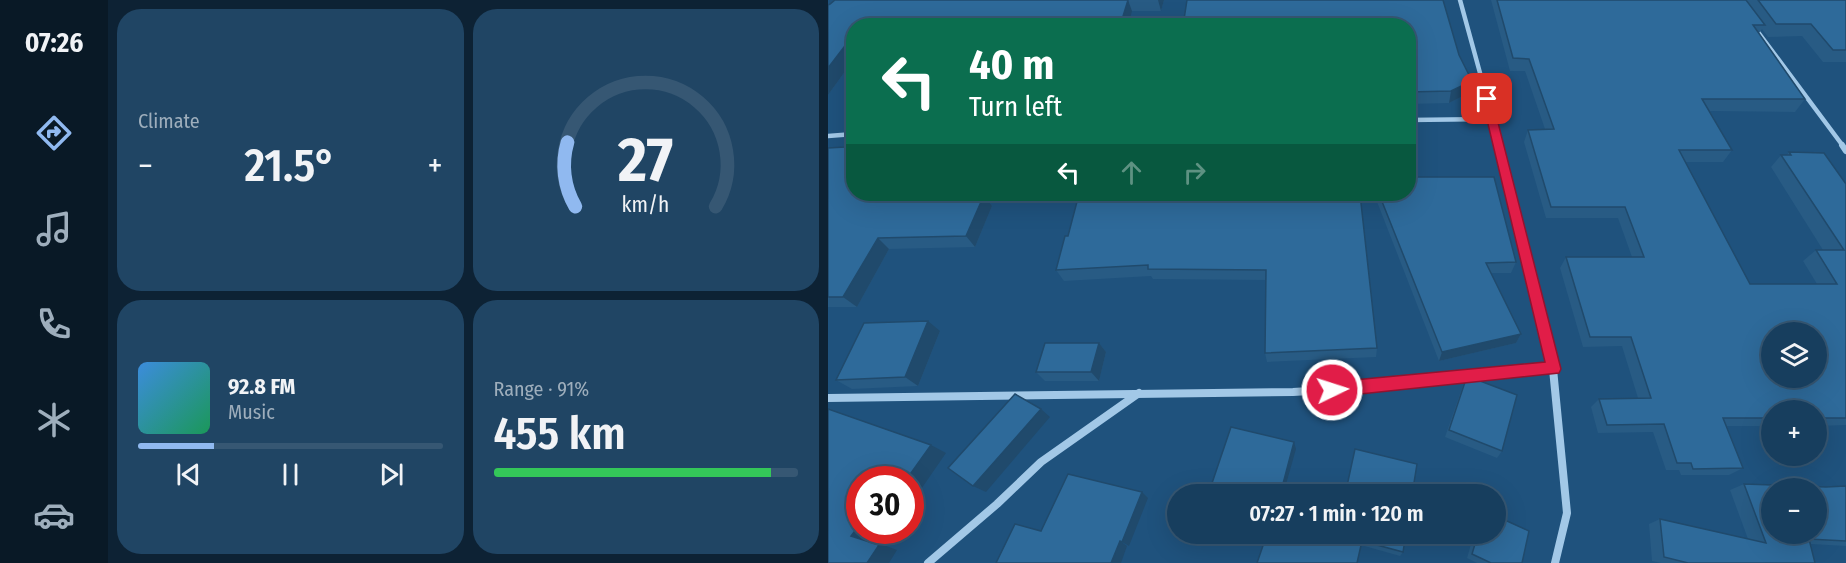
<!DOCTYPE html>
<meta charset="utf-8">
<style>
:root{--surface:#173e5e;--page:#204564;--text:#f1f3f6;--muted:#9eaebc;--line:#365773;--accent:#90b9f0}
body{margin:0;font-family:"Fira Sans Condensed",sans-serif;background:var(--page);color:var(--text);height:100vh;display:flex;flex-direction:column;font-size:22px;white-space:nowrap}
*{box-sizing:border-box;margin:0}
p{font-size:20px;color:var(--muted)}
.icon{flex:none;width:33px;height:33px;fill:none;stroke:currentColor;stroke-width:2;stroke-linecap:round;stroke-linejoin:round}
.map{position:relative;flex:1;overflow:hidden}
.side{display:flex;flex-direction:column;gap:9px;padding:9px;background:#0d2234;width:720px}
.side>*{flex:none}
.guide{position:absolute;left:18px;top:18px;width:570px;height:183px;border-radius:24px;box-shadow:0 6px 24px #0002,0 0 0 2px var(--line);background:#0b6e4f;color:#fff;overflow:hidden}
.fabs{position:absolute;left:933px;top:322px;display:grid;gap:12px}
.fabs a{display:grid;place-items:center;width:66px;height:66px;border-radius:50%;background:var(--surface);box-shadow:0 6px 24px #0002,0 0 0 2px var(--line);font-size:30px}
.speed{position:absolute;left:18px;top:466px;display:flex;gap:12px;font-size:30px;font-weight:700;text-align:center}
.speed>*{display:grid;place-content:center;width:78px;height:78px;border-radius:50%;background:var(--surface);box-shadow:0 6px 24px #0002,0 0 0 2px var(--line);line-height:1}
.speed .limit{border:9px solid #d22;background:#fff;color:#111}
.pin{position:absolute;display:grid;place-items:center;width:51px;height:51px;color:#fff;margin:-26px;border-radius:12px;box-shadow:0 3px 9px #0006}
.me{position:absolute;width:66px;margin:-33px;rotate:86deg;stroke-linejoin:round;filter:drop-shadow(0 0 4px #0008)}
.turn{display:flex;align-items:center;gap:21px;height:126px;padding:0 24px;font-size:27px}
.turn .icon{width:78px;height:78px;stroke-width:2.5}
.turn b{display:block;font-size:42px;line-height:51px}
.lanes{display:flex;align-items:center;height:57px;padding:0 24px;background:#0003;justify-content:center;gap:30px;direction:ltr}
.lanes .off{opacity:.35}
.big{font-size:45px;font-weight:600;line-height:1.1}
.side .tile{flex:1;display:flex;flex-direction:column;justify-content:center;gap:9px;min-width:0;padding:0 21px;border-radius:24px;background:var(--page)}
.side .dial{align-items:center;gap:0}
.dial svg{height:156px;overflow:visible;fill:none;stroke:var(--line);stroke-width:7;stroke-linecap:round;text-anchor:middle}
.dial text{fill:var(--text);stroke:none}
.song{display:flex;align-items:center;gap:18px}
.cover{width:72px;height:72px;border-radius:9px;background:linear-gradient(135deg,hsl(210 70% 55%),hsl(150 70% 35%))}
.played{height:6px;border-radius:3px;background:linear-gradient(90deg,var(--accent) 25%,var(--line) 25%)}
.keys{display:flex;justify-content:space-around;direction:ltr}
.heat{display:flex;justify-content:space-between;align-items:center;font-size:33px;direction:ltr}
.charge{height:9px;border-radius:4px;background:linear-gradient(90deg,#34c759 91%,var(--line) 0)}
.side .tiles{flex:1;display:grid;gap:9px;grid-template-columns:repeat(2,1fr)}
.trip{position:absolute;left:339px;top:484px;width:339px;height:60px;border-radius:30px;background:var(--surface);box-shadow:0 6px 24px #0002,0 0 0 2px var(--line);font-weight:600;line-height:60px;text-align:center}
main{display:flex;flex:1;min-height:0}
.tabs{display:flex;flex-direction:column;width:108px;justify-content:space-around;align-items:center;background:#091926;color:var(--muted)}
.tabs .icon{width:42px;height:42px}
.tabs .active{color:var(--accent)}
.tabs b{font-size:27px;color:var(--text)}
.map>svg:first-child{display:block}
</style>
<main>
<nav class="tabs">
<b>07:26</b>
<svg class="icon active" aria-label="directions" viewBox="0 0 24 24"><path d="M12 3l9 9-9 9-9-9zM9 14v-3h6M13 9l2 2-2 2"/></svg>
<svg class="icon" aria-label="music" viewBox="0 0 24 24"><path d="M9 18V5l10-2v13"/><circle cx="6" cy="18" r="3"/><circle cx="16" cy="16" r="3"/></svg>
<svg class="icon" aria-label="phone" viewBox="0 0 24 24"><path d="M5 4h4l2 5-3 2q2 4 5 5l2-3 5 2v4C11 20 4 13 5 4z"/></svg>
<svg class="icon" aria-label="climate" viewBox="0 0 24 24"><path d="M12 3v18M4 7l16 10M4 17L20 7"/></svg>
<svg class="icon" aria-label="car" viewBox="0 0 24 24"><path d="M5 17H2v-5l4-1 3-4h7l3 4 3 1v5h-3M9 17h6M6 11h13"/><circle cx="7" cy="17" r="2"/><circle cx="17" cy="17" r="2"/></svg>
</nav>
<section class="side">
<div class="tiles">
<div class="tile"><p>Climate</p>
<div class="heat"><a>−</a><b class="big">21.5°</b><a>+</a></div>
</div>
<div class="tile dial"><svg viewBox="0 0 100 80">
<path d="M14 69A42 42 0 1 1 86 69"/>
<path d="M14 69A42 42 0 0 1 10 36" stroke="#90b9f0"/>
<text x="50" y="56" font-size="32" font-weight="700">27</text>
<text x="50" y="72" font-size="11">km/h</text>
</svg></div>
<div class="tile">
<div class="song"><i class="cover"></i><div><b>92.8 FM</b><p>Music</p></div></div>
<div class="played"></div>
<div class="keys"><svg class="icon" aria-label="previous" viewBox="0 0 24 24"><path d="M18 5L8 12l10 7zM5 5v14"/></svg><svg class="icon" aria-label="pause" viewBox="0 0 24 24"><path d="M8 5v14M16 5v14"/></svg><svg class="icon" aria-label="next" viewBox="0 0 24 24"><path d="M6 5l10 7-10 7zM19 5v14"/></svg></div>
</div>
<div class="tile"><p>Range · 91%</p><b class="big">455 km</b><div class="charge"></div></div>
</div>
</section>
<div class="map">
<svg width="1018" height="563" viewBox="0 0 1018 563">
<rect width="100%" height="100%" fill="#1f527d"/>
<g fill="none" stroke-linecap="round" stroke-linejoin="round">
<g stroke="#a2c8e7" stroke-width="4.5">
<path d="M632,0L672,146"/>
<path d="M927,28L1015,146"/>
<path d="M580,120L665,119"/>
<path d="M0,136L26,134"/>
</g>
<g stroke="#a2c8e7" stroke-width="6">
<path d="M671,145L716,331"/>
<path d="M1014,145L1018,151"/>
</g>
<g stroke="#a2c8e7" stroke-width="8">
<path d="M715,329L725,369L739,513L727,563"/>
<path d="M0,398L465,392L563,386L725,369"/>
<path d="M100,563L169,504L213,462L311,393"/>
</g>
</g>
<g fill="#285b84">
<path d="M7,0H336L333,11H304L26,26V59L0,95L2,4Z"/>
<path d="M663,0H1018V62H995L974,36L940,37L934,29L931,33L977,99L967,112L882,111L904,150L895,162H857L922,284H989L975,261L988,250H995L943,167L953,155H959L961,152L1018,184V425L988,426V411H944V426H899L915,468L901,475H853L851,470H838L825,432L770,433L763,407L771,399L810,398L794,346L755,347L732,268L738,257H804L790,218H718L696,142L700,130L717,129L697,71H682Z"/>
<path d="M580,26L641,93L621,103L580,104Z"/>
<path d="M17,147L26,194H126V195H156L164,206L147,247L61,249L29,307H0V148Z"/>
<path d="M532,194L549,348L548,357L439,362L437,353L438,280L325,279L323,276L236,281L228,270L240,236Z"/>
<path d="M546,194H580L688,262L683,273H663L693,334L688,343L611,361Z"/>
<path d="M112,331L90,386L24,389L8,380Z"/>
<path d="M271,343L278,352L271,381H217L208,372Z"/>
<path d="M639,376L674,451L669,458L617,437L635,385Z"/>
<path d="M916,484L998,487L1018,486V546L983,544L987,563H833L824,561L821,524L832,519L920,539L902,490Z"/>
<path d="M508,534L575,552L572,556L533,545H506Z"/>
<path d="M646,534H668L694,563H649L639,558Z"/>
</g>
<g fill="#204a6c">
<path d="M300,0L304,11L300,26H292Z"/>
<path d="M330,0H336L333,11Z"/>
<path d="M26,34V59L0,95V68Z"/>
<path d="M644,81L641,93L621,103L623,91Z"/>
<path d="M112,194H126L120,207L111,196Z"/>
<path d="M156,195L164,206L147,247L138,236Z"/>
<path d="M50,238L61,249L29,307L15,297Z"/>
<path d="M100,321L112,331L90,386L77,377Z"/>
<path d="M693,334L688,343L611,361L614,352Z"/>
<path d="M271,343L278,352L271,381L263,372Z"/>
<path d="M213,409L222,417L158,492L145,486Z"/>
<path d="M466,442L468,449L455,495H452Z"/>
<path d="M103,445L118,453L87,498L82,496V480H78Z"/>
<path d="M314,492L320,498L301,546L294,542Z"/>
<path d="M32,524V531H49L42,540L69,550L61,563H39L23,536Z"/>
<path d="M292,541L299,546L293,563H283Z"/>
</g>
<g fill="#2e6a9a" stroke="#204a6c" stroke-width="1.5" fill-rule="evenodd">
<path d="M7,0H300L292,26H26V34L0,68V5L2,4Z"/>
<path d="M359,0H615L631,55L644,81L623,91L580,92V26H355Z"/>
<path d="M669,0H918L937,25H925L977,99H874L904,150H851L922,284H1009L988,250H1016L953,155H963L961,152L996,153L1018,184V418H988V411H944V418H895L915,468L865,469L863,463H849L836,424L779,425L771,399L823,398L803,337H762L738,257H816L797,207H723L700,130L726,129L701,59L685,58ZM944,333H988V378H944Z"/>
<path d="M930,0H1018V50H1005L983,24H948Z"/>
<path d="M26,134V194H112L111,196L156,195L138,236L50,238L15,297H0V148L17,147Z"/>
<path d="M580,177H666L688,262L658,263L693,334L614,352L551,194H580Z"/>
<path d="M251,194H532L549,348L437,353L438,270L320,269V265L228,270L237,236H240Z"/>
<path d="M100,321L77,377L8,380L36,323Z"/>
<path d="M217,343H271L263,372H208Z"/>
<path d="M639,376L689,395L674,451L621,430Z"/>
<path d="M187,394L213,409L145,486L120,468Z"/>
<path d="M0,409L103,445L78,480H32V524L23,536L51,545L39,563H0Z"/>
<path d="M403,427L466,442L452,495H380Z"/>
<path d="M527,449L589,464L584,495H517Z"/>
<path d="M240,474L314,492L294,542L292,541L283,563H168L187,524L213,531Z"/>
<path d="M916,484L998,487L1018,486V541L981,539L987,563H860L836,557L832,519L938,543ZM944,489H988V534H944Z"/>
<path d="M668,516L701,531L694,563H663L644,554L650,534H668Z"/>
<path d="M439,534H469L506,545L508,534H578L575,552L534,541L529,563H429Z"/>
</g>
<path fill="#e11d48" stroke="#92132f" stroke-width="1.5" d="M659,96L664,99L733,369L731,373L504,397L499,395L496,390L499,384L504,382L717,362L654,99Z"/>
</svg>
<div class="fabs">
<a><svg class="icon" aria-label="layers" viewBox="0 0 24 24"><path d="M12 4l9 5-9 5-9-5zM3 14l9 5 9-5"/></svg></a>
<a>+</a>
<a>−</a>
</div>
<div class="speed"><div class="limit">30</div></div>
<div class="pin" style="left:659px;top:99px;background:#d93025"><svg class="icon" aria-label="arrive" viewBox="0 0 24 24"><path d="M6 21V4h12l-3 4 3 4H6"/></svg></div>
<svg class="me" style="left:504px;top:390px" viewBox="-20 -20 40 40"><circle r="17" fill="#e11d48" stroke="#fff" stroke-width="3"/><path d="M0-11L8 9 0 5-8 9z" fill="#fff"/></svg>
<div class="trip">07:27 · 1 min · 120 m</div>
<div class="guide">
<div class="turn"><svg class="icon" aria-label="left" viewBox="0 0 24 24"><path d="M17 20v-9H6M10 6l-5 5 5 5"/></svg><div><b>40 m</b>Turn left</div></div>
<div class="lanes"><svg class="icon" aria-label="left" viewBox="0 0 24 24"><path d="M17 20v-9H6M10 6l-5 5 5 5"/></svg><svg class="icon off" aria-label="ahead" viewBox="0 0 24 24"><path d="M12 20V5M6 11l6-6 6 6"/></svg><svg class="icon off" aria-label="right" viewBox="0 0 24 24"><path d="M7 20v-9h11M14 6l5 5-5 5"/></svg></div>
</div>
</div>
</main>
